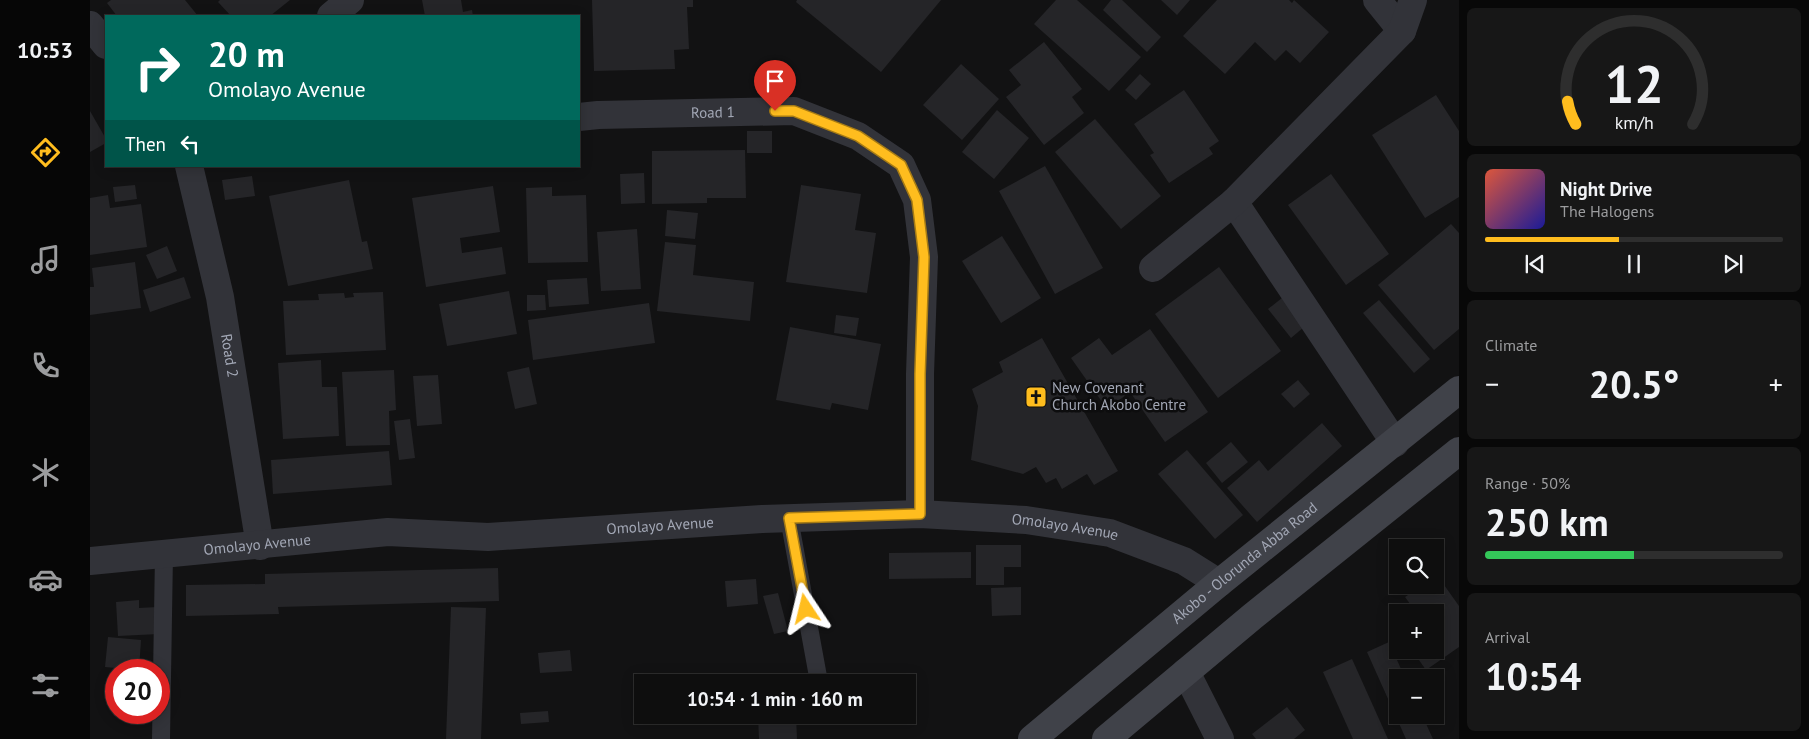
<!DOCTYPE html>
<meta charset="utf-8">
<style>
:root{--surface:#0e0e0e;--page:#171717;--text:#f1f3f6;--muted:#9b9c9e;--line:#2e2e2e;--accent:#ffbd1e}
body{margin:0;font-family:"PT Sans",sans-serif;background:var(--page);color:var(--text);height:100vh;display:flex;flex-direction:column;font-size:19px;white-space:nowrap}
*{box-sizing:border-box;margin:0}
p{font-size:16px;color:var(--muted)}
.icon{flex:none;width:28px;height:28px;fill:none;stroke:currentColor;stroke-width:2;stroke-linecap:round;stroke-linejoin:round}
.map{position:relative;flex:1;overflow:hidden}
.panel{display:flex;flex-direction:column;gap:8px;padding:8px;background:#080808;width:350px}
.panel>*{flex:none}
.banner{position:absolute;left:15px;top:15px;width:475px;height:152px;border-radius:0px;box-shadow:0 2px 12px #0003,0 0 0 1px var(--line);background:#00695c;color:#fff;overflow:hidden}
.fabs{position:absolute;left:1299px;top:539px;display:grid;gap:10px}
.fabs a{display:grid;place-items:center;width:55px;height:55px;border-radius:0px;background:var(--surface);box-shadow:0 2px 12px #0003,0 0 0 1px var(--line);font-size:25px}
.speed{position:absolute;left:15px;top:659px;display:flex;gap:10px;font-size:25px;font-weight:700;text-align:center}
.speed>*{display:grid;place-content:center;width:65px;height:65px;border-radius:50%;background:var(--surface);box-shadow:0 2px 12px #0003,0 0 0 1px var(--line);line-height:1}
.speed .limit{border:8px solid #d22;background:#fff;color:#111}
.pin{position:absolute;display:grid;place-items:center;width:42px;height:42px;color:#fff;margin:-51px -21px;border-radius:50% 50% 50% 0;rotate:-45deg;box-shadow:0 0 5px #0007}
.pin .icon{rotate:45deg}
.me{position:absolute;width:55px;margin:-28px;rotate:350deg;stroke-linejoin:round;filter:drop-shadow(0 0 4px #0008)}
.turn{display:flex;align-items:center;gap:18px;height:105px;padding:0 20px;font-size:22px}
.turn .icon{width:65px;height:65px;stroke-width:2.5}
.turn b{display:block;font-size:35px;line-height:42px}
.then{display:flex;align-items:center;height:48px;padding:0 20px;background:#0003;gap:10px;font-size:19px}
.big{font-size:38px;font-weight:700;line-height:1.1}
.panel .tile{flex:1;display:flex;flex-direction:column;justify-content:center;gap:8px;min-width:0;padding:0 18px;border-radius:8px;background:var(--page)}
.panel .dial{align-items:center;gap:0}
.dial svg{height:130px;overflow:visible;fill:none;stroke:var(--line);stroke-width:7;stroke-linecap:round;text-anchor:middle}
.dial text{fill:var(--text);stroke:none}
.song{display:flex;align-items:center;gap:15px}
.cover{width:60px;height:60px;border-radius:8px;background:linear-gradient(135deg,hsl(10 70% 55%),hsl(240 70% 35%))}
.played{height:5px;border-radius:2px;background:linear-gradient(90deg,var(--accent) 45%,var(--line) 45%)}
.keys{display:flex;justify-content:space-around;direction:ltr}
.heat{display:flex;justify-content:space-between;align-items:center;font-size:28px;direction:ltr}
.charge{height:8px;border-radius:4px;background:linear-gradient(90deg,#34c759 50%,var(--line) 0)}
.trip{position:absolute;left:544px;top:674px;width:282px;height:50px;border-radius:0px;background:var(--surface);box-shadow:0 2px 12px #0003,0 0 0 1px var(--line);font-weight:700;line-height:50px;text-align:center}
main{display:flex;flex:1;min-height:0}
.tab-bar{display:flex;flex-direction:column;width:90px;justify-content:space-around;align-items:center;background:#060606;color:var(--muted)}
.tab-bar .icon{width:35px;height:35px}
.tab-bar .on{color:var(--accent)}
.tab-bar b{font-size:22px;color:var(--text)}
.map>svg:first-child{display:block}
</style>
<main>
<nav class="tab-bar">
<b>10:53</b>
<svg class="icon on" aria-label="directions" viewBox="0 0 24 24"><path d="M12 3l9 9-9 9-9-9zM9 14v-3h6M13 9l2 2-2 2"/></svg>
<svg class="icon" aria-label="music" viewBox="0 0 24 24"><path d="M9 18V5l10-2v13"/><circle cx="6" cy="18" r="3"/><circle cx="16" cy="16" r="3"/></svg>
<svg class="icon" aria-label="phone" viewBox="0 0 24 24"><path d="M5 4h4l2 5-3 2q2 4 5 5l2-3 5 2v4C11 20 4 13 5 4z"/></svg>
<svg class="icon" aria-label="climate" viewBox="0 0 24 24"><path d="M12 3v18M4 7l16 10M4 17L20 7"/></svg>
<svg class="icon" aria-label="car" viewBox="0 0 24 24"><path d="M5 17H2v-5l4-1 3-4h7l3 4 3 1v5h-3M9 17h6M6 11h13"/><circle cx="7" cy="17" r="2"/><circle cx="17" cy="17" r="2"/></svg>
<svg class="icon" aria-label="filters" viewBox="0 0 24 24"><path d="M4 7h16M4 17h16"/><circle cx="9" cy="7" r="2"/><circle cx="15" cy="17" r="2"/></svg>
</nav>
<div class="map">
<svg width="1369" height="739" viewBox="0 0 1369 739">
<rect width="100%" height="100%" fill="#121213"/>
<g fill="#252528">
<path d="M21,0H95L108,16H27L17,3Z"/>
<path d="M130,0H200L180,16H141L128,2Z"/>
<path d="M332,0H371L373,12L382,10L383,16H335Z"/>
<path d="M502,0H603V7H597L599,49L584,50L585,69L504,71Z"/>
<path d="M707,0H851L791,72L706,2Z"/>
<path d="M966,0H987L1051,57L1019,91L944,24Z"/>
<path d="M1021,0H1032L1071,37L1057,52L1013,10Z"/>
<path d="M1071,0H1100L1087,15Z"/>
<path d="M1127,0H1199L1202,3L1204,0L1239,32L1210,63L1196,50L1185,61L1165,42L1135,74L1093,36Z"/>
<path d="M954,42L992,89L982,97L994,113L954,145L916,97L931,85L919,70Z"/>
<path d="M871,64L909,99L872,140L833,105Z"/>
<path d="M1050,74L1061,84L1046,100L1035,90Z"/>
<path d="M1094,90L1129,141L1119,148L1123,154L1079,183L1060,155L1064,153L1044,124Z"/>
<path d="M1346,95L1369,131V197L1335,218L1282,135Z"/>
<path d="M907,110L939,138L904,179L872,152Z"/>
<path d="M0,111L16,139V143L0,152Z"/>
<path d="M1005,119L1071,196L1031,229L965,152Z"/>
<rect x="657" y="131" width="25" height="22"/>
<path d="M655,150L656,198H617V203L562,204V151Z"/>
<path d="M955,166L1013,268L965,294L909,191Z"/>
<path d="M554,173L555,203L531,204L530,174Z"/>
<path d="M1241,174L1299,254L1256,285L1198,205Z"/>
<path d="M162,176L165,196L135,200L132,180Z"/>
<path d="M259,180L272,242L277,241L283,269L198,286L179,196Z"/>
<path d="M45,185L47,199L25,202L23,187Z"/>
<path d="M711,185L771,194L765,230L786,233L777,293L696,282Z"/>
<path d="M403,186L410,232L370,238L372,253L412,247L416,274L336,287L322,198Z"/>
<path d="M462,187V196L496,195L498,262L438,263L436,188Z"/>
<path d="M18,195L20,208L51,204L57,247L0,255V198Z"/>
<path d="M577,210L608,213L605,239L575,236Z"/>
<path d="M1361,224L1369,233V329L1344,350L1288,285Z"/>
<path d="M547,229L551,289L511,291L507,232Z"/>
<path d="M912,236L951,298L911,323L872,261Z"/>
<path d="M575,242L606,245L603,275L664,282L660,321L567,311Z"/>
<path d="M77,246L87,271L67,279L56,255Z"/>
<path d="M45,262L51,308L0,315V287H4L2,268Z"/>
<path d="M1129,267L1191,351L1128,398L1065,314Z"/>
<path d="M94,277L101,298L60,312L53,290Z"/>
<path d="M497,278L499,304L459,307L457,280Z"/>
<path d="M419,291L427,334L357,346L349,304Z"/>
<path d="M293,292L296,350L196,355L193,301L229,300L228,294L254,293L255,298L264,297L263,293Z"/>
<path d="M437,295H455L456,310L437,311Z"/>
<path d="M1192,298L1214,327L1201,338L1178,309Z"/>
<path d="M1289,300L1340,359L1324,373L1273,313Z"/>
<path d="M559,303L565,343L443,360L438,320Z"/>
<path d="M746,315L769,318L766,336L744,333Z"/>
<path d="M700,327L791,344L778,410L742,403L740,410L686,400Z"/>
<path d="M1060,329L1118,412L1075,442L1040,392L1017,409L981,358L1009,338L1022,355Z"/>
<path d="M952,338L1028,471L1004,485L997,474L972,489L966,478L956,483L946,467L933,474L881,460L888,406L882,389L913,372L909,362Z"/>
<path d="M231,360L232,387H247L249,436L193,439L188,363Z"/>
<path d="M439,367L447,404L425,409L417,372Z"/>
<path d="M304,370L306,410L299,411L300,445L256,446L252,372Z"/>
<path d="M348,375L352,424L327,426L323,376Z"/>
<path d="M1208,380L1220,394L1204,408L1191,394Z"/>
<path d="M320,419L325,458L309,460L304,421Z"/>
<path d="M1232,423L1252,446L1167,522L1137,488L1169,460L1178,471Z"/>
<path d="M1141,442L1158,462L1132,483L1116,463Z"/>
<path d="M1097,450L1153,515L1125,539L1068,474Z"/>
<path d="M299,451L302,485L183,494L181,460Z"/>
<path d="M886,545H931V567H914V585H886Z"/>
<path d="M881,552V578L799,579V553Z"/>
<path d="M408,568L409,601L188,607L189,614L96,616V585L175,584V574Z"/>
<path d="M1347,575L1369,606V647L1336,670L1322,650H1345V612H1326L1315,597L1333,585H1345V576Z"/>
<path d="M666,579L668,604L637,607L635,581Z"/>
<path d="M931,587V615L902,616L901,588Z"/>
<path d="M688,593L698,631L684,634L673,596Z"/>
<path d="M49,600V608L67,607L69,634L28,636L26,602Z"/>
<path d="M361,607L396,608L391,739H356Z"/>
<path d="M18,637L51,640L49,670L15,667Z"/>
<path d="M1299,642L1315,678H1308V715H1332L1343,739H1316L1277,652Z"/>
<path d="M480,650L482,671L450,673L448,653Z"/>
<path d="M1262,659L1298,739H1263L1233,672Z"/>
<path d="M1197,707L1215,730L1204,739H1166L1162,734Z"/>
<path d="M458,711L459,722L431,724L430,713Z"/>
<path d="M706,715L707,739H669L668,717Z"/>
</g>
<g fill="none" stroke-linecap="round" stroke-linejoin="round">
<g stroke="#323339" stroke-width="18">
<path d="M699,518L729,682"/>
<path d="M71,739L74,554"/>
</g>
<g stroke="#323339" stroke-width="28">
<path d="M1287,0L1312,31"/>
<path d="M241,16L260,0"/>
<path d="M0,25L16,45"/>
<path id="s1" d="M489,117L508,115L704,111L768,136L811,165L827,200L834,257L830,374V514"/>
<path id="s2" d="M99,166L130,297L170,546"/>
<path d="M1144,202L1305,443"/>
<path d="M1063,268L1144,202L1312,31L1323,0"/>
<path id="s3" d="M0,561L298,532L398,537L672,519L830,514L936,520L1020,533L1094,561L1129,583"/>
<path d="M1096,672L1130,739"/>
</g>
<g stroke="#404249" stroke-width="28">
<path id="s4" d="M942,739L1129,583L1369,390"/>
<path d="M1016,739L1163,616L1369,451"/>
</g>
</g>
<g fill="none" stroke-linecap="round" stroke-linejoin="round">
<g stroke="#a67b14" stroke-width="12">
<path id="route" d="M685,111H704L768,136L811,165L827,200L834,257L830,374V514L699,518L716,609"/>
</g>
<use href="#route" stroke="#ffbd1e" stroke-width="9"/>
</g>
<defs>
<g id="church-square" transform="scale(1.125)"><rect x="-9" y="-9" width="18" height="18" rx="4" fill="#ffbd1e" stroke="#0d0d0e"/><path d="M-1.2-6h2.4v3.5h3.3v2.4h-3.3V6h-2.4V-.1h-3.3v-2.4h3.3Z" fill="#111"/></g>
</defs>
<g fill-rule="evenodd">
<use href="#church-square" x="946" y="397"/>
</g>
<g text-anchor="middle" stroke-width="5" stroke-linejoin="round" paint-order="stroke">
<g font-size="15" fill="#a2a7b5" stroke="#0d0d0e">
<text dy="5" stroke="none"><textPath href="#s1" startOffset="134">Road 1</textPath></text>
<text dy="5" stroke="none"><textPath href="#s2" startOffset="194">Road 2</textPath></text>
<text dy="5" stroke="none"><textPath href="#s3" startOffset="572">Omolayo Avenue</textPath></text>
<text dy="5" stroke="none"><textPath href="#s3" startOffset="978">Omolayo Avenue</textPath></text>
<text dy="5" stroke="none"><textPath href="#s3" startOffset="168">Omolayo Avenue</textPath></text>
<text dy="5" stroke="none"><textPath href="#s4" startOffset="276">Akobo - Olorunda Abba Road</textPath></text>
</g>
<g font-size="15" fill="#a2a7b5" stroke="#0d0d0e" text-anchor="start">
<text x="962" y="393">New Covenant<tspan x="962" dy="17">Church Akobo Centre</tspan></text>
</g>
</g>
</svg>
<div class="fabs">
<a><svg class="icon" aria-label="search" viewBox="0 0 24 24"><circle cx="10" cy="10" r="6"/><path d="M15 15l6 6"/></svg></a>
<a>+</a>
<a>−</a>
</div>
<div class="speed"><div class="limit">20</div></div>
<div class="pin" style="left:685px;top:111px;background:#d93025"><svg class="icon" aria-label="arrive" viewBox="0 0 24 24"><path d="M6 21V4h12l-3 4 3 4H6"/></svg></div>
<svg class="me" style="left:716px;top:609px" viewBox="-20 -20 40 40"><path d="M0-17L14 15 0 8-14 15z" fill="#ffbd1e" stroke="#fff" stroke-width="4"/></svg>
<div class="trip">10:54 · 1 min · 160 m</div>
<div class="banner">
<div class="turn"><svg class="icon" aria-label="right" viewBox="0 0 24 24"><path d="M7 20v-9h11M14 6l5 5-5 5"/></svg><div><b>20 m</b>Omolayo Avenue</div></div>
<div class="then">Then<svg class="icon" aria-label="left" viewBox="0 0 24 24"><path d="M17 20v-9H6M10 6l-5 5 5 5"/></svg></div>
</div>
</div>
<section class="panel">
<div class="tile dial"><svg viewBox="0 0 100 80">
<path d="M14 69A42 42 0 1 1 86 69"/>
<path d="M14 69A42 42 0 0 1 9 55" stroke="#ffbd1e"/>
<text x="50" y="56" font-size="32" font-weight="700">12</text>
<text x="50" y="72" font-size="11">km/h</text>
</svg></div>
<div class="tile">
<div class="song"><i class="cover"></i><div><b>Night Drive</b><p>The Halogens</p></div></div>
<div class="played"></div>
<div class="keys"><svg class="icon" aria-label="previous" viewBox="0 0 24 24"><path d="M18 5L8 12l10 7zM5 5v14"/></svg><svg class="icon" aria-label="pause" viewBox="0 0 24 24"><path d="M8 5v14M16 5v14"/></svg><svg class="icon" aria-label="next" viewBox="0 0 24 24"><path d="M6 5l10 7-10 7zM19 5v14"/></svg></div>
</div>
<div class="tile"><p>Climate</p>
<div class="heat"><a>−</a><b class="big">20.5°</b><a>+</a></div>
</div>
<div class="tile"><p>Range · 50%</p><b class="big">250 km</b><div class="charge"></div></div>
<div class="tile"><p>Arrival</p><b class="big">10:54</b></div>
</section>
</main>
